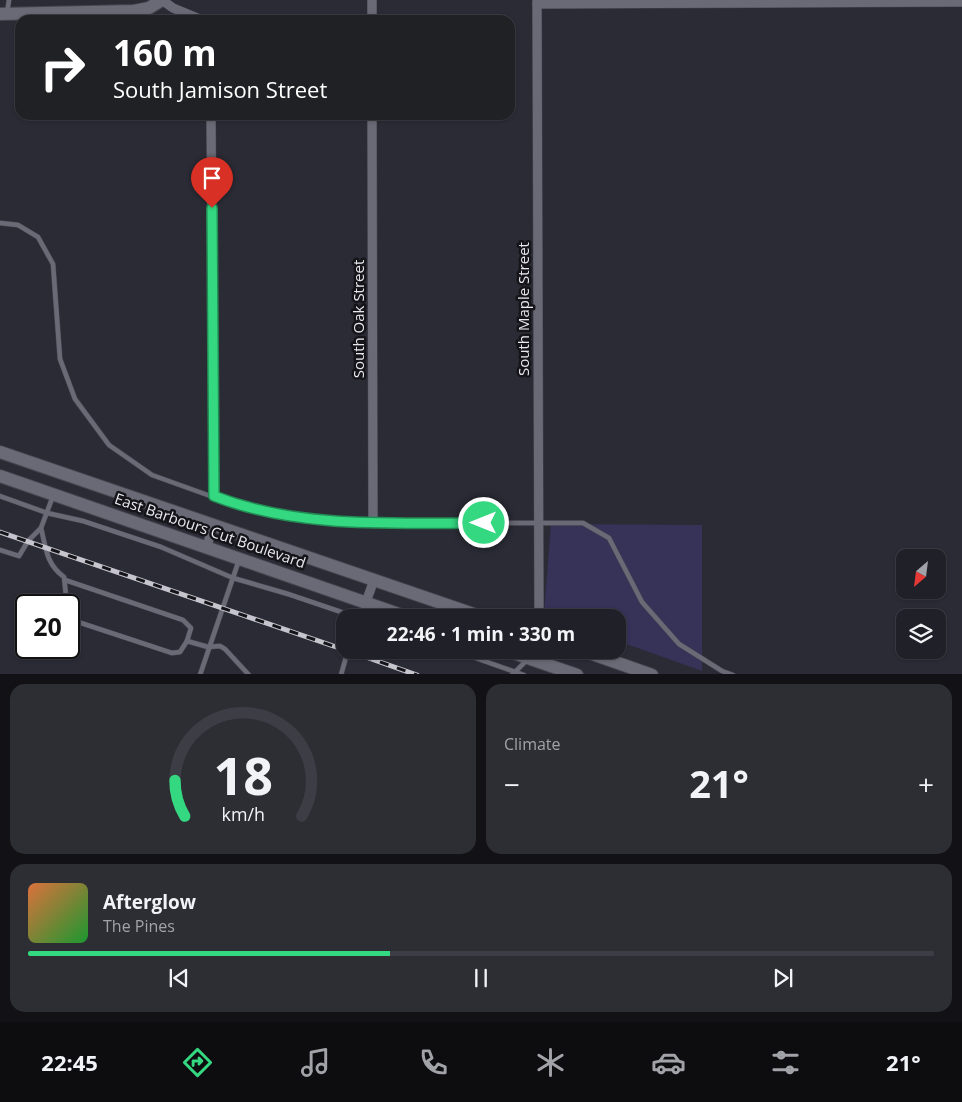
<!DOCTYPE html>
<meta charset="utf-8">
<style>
:root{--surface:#202028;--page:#2d2d34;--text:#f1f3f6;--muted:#a2a3a8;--line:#3d3e45;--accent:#34d881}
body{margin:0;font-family:"Open Sans",sans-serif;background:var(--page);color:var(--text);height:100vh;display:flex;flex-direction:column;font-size:19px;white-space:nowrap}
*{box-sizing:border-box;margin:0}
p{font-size:16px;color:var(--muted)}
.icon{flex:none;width:28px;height:28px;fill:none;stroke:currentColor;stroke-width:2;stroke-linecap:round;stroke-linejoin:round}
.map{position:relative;height:674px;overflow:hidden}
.sheet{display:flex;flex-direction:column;gap:10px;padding:10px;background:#121216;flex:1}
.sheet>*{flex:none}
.guide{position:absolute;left:15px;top:15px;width:500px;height:105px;border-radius:15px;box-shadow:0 1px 4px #0004,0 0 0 1px var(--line);background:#202124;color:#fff;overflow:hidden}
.needle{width:32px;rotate:208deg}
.buttons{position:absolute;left:896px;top:549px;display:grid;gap:10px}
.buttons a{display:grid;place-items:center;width:50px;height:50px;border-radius:10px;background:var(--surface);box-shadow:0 1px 4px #0004,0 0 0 1px var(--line);font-size:25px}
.speed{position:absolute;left:15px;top:594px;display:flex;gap:10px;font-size:25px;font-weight:700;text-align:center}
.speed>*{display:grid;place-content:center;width:65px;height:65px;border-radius:50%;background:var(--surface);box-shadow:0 1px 4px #0004,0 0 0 1px var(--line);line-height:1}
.speed .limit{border:2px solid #111;border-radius:8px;background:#fff;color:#111}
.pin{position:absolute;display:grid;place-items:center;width:42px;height:42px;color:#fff;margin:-51px -21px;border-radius:50% 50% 50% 0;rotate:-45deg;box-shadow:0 0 5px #0007}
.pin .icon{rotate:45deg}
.me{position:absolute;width:55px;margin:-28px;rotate:270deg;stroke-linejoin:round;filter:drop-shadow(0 0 4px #0008)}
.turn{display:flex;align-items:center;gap:18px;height:105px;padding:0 15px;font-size:22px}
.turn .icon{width:65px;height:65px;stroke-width:2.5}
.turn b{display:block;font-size:35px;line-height:42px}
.big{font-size:38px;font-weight:700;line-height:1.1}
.sheet .tile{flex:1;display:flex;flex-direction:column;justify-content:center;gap:8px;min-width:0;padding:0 18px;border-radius:15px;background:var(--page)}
.sheet .dial{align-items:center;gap:0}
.dial svg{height:130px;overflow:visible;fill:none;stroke:var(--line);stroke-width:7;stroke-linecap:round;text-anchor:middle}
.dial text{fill:var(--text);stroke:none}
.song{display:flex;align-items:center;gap:15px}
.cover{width:60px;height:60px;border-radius:8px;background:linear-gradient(135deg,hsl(20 70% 55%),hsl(130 70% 35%))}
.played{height:5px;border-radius:2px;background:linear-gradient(90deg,var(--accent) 40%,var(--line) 40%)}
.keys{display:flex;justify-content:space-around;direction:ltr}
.heat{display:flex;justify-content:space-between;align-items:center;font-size:28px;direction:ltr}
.sheet .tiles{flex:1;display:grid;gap:10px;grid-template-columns:1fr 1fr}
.tile:last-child{grid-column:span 2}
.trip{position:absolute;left:336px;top:609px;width:290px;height:50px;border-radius:15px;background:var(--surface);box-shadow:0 1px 4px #0004,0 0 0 1px var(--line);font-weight:700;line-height:50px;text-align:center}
.tab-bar{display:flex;height:80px;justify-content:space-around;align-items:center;background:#0d0d10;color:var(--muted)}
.tab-bar .icon{width:35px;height:35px}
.tab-bar .on{color:var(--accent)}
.tab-bar b{font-size:22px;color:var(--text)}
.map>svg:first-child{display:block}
</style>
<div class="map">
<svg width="962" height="675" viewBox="0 0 962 675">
<rect width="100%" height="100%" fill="#2b2b36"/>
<path fill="#363258" d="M551,524L702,525V671L618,641V618H553L544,614Z"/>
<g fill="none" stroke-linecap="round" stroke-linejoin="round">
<g stroke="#474650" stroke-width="5.5">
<g id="lane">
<path d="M7,13L9,0"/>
<path d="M0,223L18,225L38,237L53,264L60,359L75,399L109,445L152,475L227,502L291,517L373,523H583L609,538L642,602L679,644L722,671L733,675"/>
<path d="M0,496L47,513L83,521L161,547L233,578L288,594L359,618"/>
<path d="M41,528C46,548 46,564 64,577L67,605"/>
<path d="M0,550L19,556L28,541L41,528L53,496"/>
<path d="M65,580L183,620L191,628L187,641"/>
<path d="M69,614L71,618L78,622L172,653L180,652L187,641L208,647L220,646L225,649L249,675"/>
<path d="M360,618L365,604"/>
<path d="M453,650L524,675"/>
<path d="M200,675L239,560"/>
<path d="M341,675L348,650"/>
<path d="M512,675L528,659"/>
</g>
</g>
<g stroke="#474650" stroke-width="10">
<g id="street">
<path d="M162,0L173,8L202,20"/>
<path d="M372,0V20"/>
<path d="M537,0L539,618"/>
<path d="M537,4L962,2"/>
<path d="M211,115L214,496"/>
<path d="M372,115L373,523"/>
<path d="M207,547L213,524"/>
<path d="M366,602L374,580"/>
</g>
</g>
<g stroke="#474650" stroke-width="14">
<g id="secondary">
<path d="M0,14L134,11L149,8L162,0"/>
<path d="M0,452L485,618"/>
<path d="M0,476L410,618"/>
<path d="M505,650L577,675"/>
<path d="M581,650L652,675"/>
</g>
</g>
<use href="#lane" stroke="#6a6a77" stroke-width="4.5"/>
<use href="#street" stroke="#6a6a77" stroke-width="9"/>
<use href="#secondary" stroke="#6a6a77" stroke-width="12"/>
<g stroke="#c6c5ce" stroke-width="5">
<g id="rail">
<path d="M0,532L345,650"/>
<path d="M346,650L417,675"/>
</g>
</g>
<use href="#rail" stroke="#141419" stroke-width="3" stroke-dasharray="9" stroke-linecap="butt"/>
</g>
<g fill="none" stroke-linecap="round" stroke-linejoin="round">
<g stroke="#228c54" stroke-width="12">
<path id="route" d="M212,208L214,496C298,529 394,523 484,523"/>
</g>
<use href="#route" stroke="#34d881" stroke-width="9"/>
</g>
<g text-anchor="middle" stroke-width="5" stroke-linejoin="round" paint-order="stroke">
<g font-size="15" fill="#e9e8f0" stroke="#141419">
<text transform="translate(524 309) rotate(-90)" y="5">South Maple Street</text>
<text transform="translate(359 319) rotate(-90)" y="5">South Oak Street</text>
<text transform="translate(210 531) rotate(19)" y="5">East Barbours Cut Boulevard</text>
</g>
</g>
</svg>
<div class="buttons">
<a><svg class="needle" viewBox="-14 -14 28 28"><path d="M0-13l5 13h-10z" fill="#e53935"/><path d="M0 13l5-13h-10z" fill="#a2a3a8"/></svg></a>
<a><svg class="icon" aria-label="layers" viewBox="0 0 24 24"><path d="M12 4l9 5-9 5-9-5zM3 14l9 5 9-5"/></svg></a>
</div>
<div class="speed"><div class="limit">20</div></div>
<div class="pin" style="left:212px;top:208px;background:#d93025"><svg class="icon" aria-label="arrive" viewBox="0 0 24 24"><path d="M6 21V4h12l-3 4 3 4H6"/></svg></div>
<svg class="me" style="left:484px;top:523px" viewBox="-20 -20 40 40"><circle r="17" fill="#34d881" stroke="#fff" stroke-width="3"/><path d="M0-11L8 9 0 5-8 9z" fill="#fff"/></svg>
<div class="trip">22:46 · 1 min · 330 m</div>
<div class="guide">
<div class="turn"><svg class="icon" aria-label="right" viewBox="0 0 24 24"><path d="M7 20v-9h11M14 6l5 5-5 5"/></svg><div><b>160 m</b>South Jamison Street</div></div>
</div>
</div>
<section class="sheet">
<div class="tiles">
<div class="tile dial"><svg viewBox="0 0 100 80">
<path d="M14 69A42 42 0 1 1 86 69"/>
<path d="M14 69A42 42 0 0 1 8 47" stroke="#34d881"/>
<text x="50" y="56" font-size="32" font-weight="700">18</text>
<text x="50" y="72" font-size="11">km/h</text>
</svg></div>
<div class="tile"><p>Climate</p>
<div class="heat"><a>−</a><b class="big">21°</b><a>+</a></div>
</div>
<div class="tile">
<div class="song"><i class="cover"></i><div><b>Afterglow</b><p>The Pines</p></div></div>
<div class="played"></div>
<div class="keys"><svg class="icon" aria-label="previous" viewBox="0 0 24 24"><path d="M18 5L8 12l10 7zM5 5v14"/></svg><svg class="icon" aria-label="pause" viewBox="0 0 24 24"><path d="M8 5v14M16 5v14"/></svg><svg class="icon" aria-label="next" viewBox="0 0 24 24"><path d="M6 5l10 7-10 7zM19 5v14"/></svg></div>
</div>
</div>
</section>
<nav class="tab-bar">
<b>22:45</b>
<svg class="icon on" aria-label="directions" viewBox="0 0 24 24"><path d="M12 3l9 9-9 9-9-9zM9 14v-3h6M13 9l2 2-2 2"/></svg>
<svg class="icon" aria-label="music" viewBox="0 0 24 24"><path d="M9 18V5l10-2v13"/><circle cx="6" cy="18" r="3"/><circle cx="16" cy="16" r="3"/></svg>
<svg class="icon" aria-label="phone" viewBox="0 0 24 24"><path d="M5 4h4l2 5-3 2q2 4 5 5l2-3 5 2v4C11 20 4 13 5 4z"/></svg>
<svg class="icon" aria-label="climate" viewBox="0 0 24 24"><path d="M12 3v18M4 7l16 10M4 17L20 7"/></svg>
<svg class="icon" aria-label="car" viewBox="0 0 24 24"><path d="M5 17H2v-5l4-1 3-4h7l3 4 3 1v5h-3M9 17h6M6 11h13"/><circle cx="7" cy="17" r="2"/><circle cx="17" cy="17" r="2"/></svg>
<svg class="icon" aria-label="filters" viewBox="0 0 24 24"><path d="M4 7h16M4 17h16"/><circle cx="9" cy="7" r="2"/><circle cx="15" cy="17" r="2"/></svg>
<b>21°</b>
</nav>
